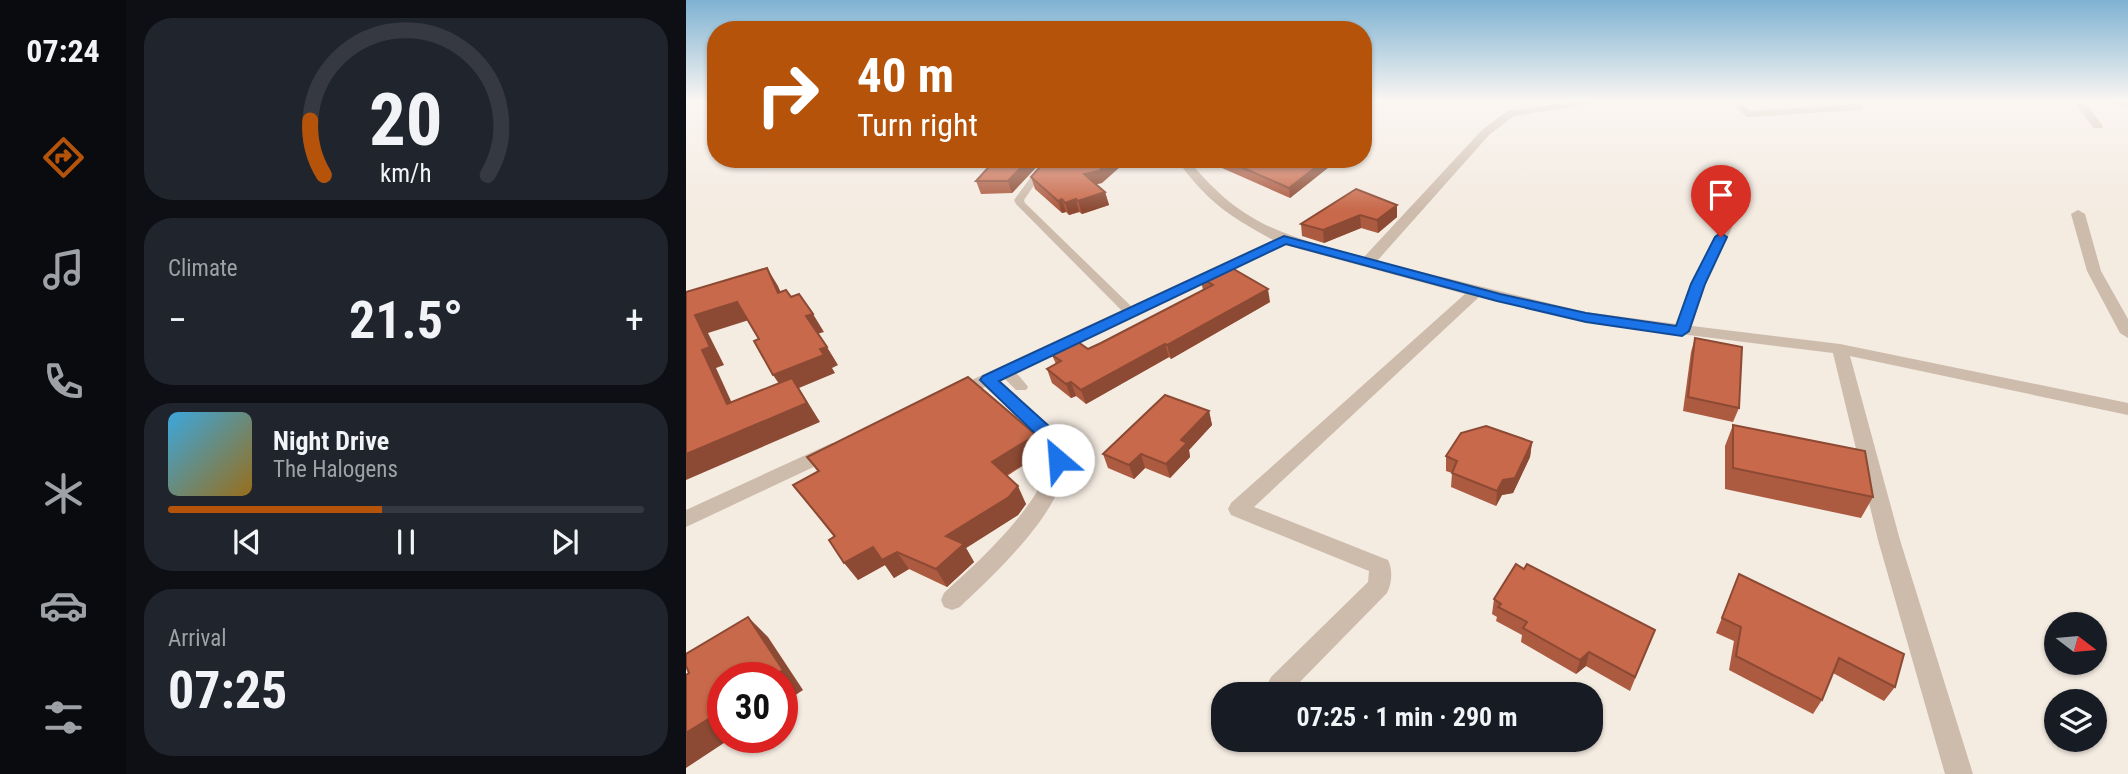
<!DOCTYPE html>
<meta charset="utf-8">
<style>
:root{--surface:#171b24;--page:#20242c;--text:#f1f3f6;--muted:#9ea1a6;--line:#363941;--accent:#b45309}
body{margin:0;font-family:"Roboto Condensed",sans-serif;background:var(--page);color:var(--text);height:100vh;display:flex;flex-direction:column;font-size:26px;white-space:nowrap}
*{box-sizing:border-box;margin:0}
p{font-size:23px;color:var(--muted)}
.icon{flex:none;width:38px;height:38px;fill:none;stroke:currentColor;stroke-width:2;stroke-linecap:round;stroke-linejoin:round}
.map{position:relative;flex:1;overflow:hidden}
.sheet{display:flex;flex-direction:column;gap:18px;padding:18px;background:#0d0f14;width:560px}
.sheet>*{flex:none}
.hud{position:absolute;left:21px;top:21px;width:665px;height:147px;border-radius:28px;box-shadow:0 2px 5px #0004;background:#b45309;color:#fff;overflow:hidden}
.needle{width:46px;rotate:106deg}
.tools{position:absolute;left:1358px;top:612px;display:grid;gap:14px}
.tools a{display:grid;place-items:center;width:63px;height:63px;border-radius:50%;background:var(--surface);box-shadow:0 2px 5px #0004;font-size:35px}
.speed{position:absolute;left:21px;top:662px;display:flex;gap:14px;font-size:35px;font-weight:700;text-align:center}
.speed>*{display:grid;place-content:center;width:91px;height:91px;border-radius:50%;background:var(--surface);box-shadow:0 2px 5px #0004;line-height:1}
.speed .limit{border:10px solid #d22;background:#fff;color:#111}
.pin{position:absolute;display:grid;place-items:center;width:60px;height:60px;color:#fff;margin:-72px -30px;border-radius:50% 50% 50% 0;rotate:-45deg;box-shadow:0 0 7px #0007}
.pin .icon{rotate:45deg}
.me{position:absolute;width:77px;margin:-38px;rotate:333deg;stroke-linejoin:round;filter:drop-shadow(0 0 5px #0008)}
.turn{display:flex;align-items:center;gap:24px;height:147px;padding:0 35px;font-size:32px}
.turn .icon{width:91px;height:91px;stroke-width:2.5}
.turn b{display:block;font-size:49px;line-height:60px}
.big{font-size:52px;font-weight:700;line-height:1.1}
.sheet .tile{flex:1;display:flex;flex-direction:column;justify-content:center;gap:10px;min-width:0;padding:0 24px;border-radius:28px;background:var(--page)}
.sheet .dial{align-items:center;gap:0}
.dial svg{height:182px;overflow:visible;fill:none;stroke:var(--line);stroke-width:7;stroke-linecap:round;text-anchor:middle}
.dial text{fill:var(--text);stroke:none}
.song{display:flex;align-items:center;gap:21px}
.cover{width:84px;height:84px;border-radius:10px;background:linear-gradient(135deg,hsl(200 70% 55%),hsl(40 70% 35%))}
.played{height:7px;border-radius:4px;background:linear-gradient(90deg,var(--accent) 45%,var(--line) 45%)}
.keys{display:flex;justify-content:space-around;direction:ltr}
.heat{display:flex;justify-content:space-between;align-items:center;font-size:38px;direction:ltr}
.trip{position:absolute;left:525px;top:682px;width:392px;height:70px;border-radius:28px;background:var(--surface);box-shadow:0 2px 5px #0004;font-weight:700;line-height:70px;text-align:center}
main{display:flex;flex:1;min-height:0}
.tab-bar{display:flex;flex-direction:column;width:126px;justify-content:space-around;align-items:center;background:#090b0e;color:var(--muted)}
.tab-bar .icon{width:49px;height:49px}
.tab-bar .current{color:var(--accent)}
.tab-bar b{font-size:32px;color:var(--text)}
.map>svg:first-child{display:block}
</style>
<main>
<nav class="tab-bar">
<b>07:24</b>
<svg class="icon current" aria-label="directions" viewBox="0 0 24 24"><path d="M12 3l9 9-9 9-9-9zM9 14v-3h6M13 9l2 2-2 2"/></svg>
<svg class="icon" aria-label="music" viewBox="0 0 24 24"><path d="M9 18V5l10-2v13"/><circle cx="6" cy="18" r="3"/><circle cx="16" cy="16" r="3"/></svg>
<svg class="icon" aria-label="phone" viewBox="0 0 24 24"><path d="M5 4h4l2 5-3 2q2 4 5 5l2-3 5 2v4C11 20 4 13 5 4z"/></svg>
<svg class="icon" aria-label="climate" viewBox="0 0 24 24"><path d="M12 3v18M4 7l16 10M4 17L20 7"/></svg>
<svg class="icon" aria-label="car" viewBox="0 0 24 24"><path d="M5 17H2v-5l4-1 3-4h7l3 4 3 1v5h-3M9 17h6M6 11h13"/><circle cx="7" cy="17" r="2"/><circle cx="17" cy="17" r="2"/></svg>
<svg class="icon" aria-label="filters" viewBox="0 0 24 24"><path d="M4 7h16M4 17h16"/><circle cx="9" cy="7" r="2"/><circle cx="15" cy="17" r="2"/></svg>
</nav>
<section class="sheet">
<div class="tile dial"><svg viewBox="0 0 100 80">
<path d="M14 69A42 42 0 1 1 86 69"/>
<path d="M14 69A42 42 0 0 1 8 45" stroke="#b45309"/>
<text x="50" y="56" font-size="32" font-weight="700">20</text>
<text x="50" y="72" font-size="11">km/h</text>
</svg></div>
<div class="tile"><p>Climate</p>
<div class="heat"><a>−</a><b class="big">21.5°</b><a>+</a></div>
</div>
<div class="tile">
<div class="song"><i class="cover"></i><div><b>Night Drive</b><p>The Halogens</p></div></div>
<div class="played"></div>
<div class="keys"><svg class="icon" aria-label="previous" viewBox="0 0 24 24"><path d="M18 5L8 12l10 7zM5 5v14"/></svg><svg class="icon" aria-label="pause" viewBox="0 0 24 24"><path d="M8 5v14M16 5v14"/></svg><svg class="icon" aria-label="next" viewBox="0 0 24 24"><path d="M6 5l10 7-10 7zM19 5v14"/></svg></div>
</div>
<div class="tile"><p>Arrival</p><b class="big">07:25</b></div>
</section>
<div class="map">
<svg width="1442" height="774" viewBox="0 0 1442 774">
<rect width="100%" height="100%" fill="#f4ebe1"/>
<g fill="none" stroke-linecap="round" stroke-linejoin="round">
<g fill="#cdbbac" fill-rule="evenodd">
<path d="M362,159H373L351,181L338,200L339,203L448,309L450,312L448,315H440L330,204L328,200L345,177Z"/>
<path d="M319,367C328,369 337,380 342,387L340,390H330L314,374L312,371L314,368Z"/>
</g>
<g fill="#cdbbac" fill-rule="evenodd">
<path d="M892,101H925L828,116L803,135L691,261L899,312L991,324L1005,284L1052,190L1058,186L1064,190L1019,284L1006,326L1154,344L1442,403V415L1164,356L1214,540L1287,774H1259L1192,540L1147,353L899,322L793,297L568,507L702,560C707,570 706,583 701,593L603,693H585L581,685L585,677L682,582L683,571L545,515L542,509L545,503L779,294L599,245L313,381L372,433C410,484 307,575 274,607L266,610L258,607L255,600L258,593C285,568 382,484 359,443C350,427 314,401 299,387L276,398H264L261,394L264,390L587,240C540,214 523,203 490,159H502C555,226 600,236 678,257L795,131L821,111Z"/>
<path d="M1043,101H1054L1064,111L1174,104L1179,107L1174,110L1061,117Z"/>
<path d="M1387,101H1398L1417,126L1416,128H1408Z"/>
<path d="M1408,101H1442V107Z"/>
<path d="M1392,210L1399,214L1415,271L1442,319V338L1434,333L1401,271L1385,214Z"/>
<path d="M146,443L153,445L156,450L153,455L0,527V510Z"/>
</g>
</g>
<g fill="#ac5a40">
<path d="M310,159H358L326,193L295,194L290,181Z"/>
<path d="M523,159H653L604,198L536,168Z"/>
<path d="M345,177L416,183L410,184L419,192L423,205L396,214L393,212L383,215L380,212L376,213L349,189Z"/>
<path d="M711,205V217L692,233L675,228L638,243L616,236L615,224Z"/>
<path d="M514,277L584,302L485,359L483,357L400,404L390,396L385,398L366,383L361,369L370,364L366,355L402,349L415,343L517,290Z"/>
<path d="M1009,338L1053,408L1047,422L997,411L1005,352Z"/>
<path d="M523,411L526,425L503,450L504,457L484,478L459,468L448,479L422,468L417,454Z"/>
<path d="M1047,425L1187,497L1175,518L1039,489V446Z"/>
<path d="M350,435L358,452L321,476L340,504L332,515L280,548L288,562L261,587L223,569L208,578L199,565L172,580L148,537L107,485L132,472L121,457Z"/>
<path d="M846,442L844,457L827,493L816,495L810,506L765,487L766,473L760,471V456Z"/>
<path d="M838,569L969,630L944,691L900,666L890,674L835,642L836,635L810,621L811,617L806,614L808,599Z"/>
<path d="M1053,574L1209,687L1198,701L1147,673L1136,700L1127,714L1043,670L1048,641L1030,633Z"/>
</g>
<g fill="#8c4a34">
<path d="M680,122L681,132H677V123Z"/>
<path d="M343,159H358L326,193L322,181Z"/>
<path d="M426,159H443L416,183L401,186L398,174Z"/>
<path d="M640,159H653L604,198L603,188Z"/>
<path d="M419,192L423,205L396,214L392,201Z"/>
<path d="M376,199L380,212L376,213L372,201Z"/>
<path d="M390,199L393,212L383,215L379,203Z"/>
<path d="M711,205V217L692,233L691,220Z"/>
<path d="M674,215L675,228L638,243L637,230Z"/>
<path d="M81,268L92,286L103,311L92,293Z"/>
<path d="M582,289L584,302L485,359L481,345Z"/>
<path d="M51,302L63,320L22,333L38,365L30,368L55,423L41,404L16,350L9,315Z"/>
<path d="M127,314L138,332L131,334L120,316Z"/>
<path d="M479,344L483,357L400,404L395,390Z"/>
<path d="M141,347L152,365L146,368L149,373L113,388L134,422L0,480V454L100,394L87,375L134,349Z"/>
<path d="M385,382L390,396L385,398L380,384Z"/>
<path d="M523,411L526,425L503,450L504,457L484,478L480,464L495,440Z"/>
<path d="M350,435L358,452L314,479L306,462Z"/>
<path d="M846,442L844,457L827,493L816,495L810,506L811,491L817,480Z"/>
<path d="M455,454L459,468L448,479L443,465Z"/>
<path d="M332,486L340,504L332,515L280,548L288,562L261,587L250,569L260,536Z"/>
<path d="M187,547L211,552L223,569L208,578L199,565L172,580L158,563Z"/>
<path d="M62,617L82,637L117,690L96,704V677H86Z"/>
<path d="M903,652L900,666L890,674L894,660Z"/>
<path d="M37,710V737H47L0,768V733Z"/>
</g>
<g fill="#c8694b" stroke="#8c4a34" stroke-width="2">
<path d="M310,159H343L322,181H290Z"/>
<path d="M361,159H426L413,171L398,174L419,192L392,201L390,199L379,203L376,199L372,201L345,177Z"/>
<path d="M537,159H640L603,188Z"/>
<path d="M670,189L711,205L691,220L674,215L637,230L615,224Z"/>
<path d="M539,264L582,289L481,345L479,344L395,390L385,382L380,384L361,369L375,361L366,355L392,342L402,349L415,343L527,285L514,277Z"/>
<path d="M81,268L92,293L100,290L105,297L113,294L127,314L120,316L141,347L134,349L138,355L87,375L68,341L73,339L51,302L9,315L24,347L16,350L41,404L106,378L121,403L0,454V292Z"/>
<path d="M1009,338L1056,347L1053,408L1002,397Z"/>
<path d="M282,377L350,435L306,462L332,486L323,497L260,536L278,544L250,569L211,552L196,560L187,547L158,563L143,540L149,536L107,485L133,471L121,457Z"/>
<path d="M479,395L523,411L495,440L501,443L480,464L455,454L443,465L417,454Z"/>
<path d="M1047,425L1179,451L1187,497L1047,468Z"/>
<path d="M800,426L846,442L829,478L817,480L811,491L766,473L771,461L760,456L775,433Z"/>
<path d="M830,564L838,569L841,564L969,630L949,677L903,652L894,660L837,628L841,622L812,607L815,604L808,599Z"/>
<path d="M1053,574L1218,654L1209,687L1153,658L1136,700L1050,656L1055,627L1036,618Z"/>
<path d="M62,617L97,670L86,677H37V710L0,733V675L3,673L0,666V654Z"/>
</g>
<linearGradient id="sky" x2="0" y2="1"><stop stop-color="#7eb2d2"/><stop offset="0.48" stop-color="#faf6f2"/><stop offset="1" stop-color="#faf6f2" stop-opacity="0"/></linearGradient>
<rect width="1442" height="210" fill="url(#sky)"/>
<path fill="#1a73e8" stroke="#114b97" stroke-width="2" d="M1035,233L1041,237L1019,284L1003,331L996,336L900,322L811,301L600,244L313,381L375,437L381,460L378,465H366L360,444L294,380L297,376L598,236L814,294L900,313L990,326L1005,284L1029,237Z"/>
</svg>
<div class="tools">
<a><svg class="needle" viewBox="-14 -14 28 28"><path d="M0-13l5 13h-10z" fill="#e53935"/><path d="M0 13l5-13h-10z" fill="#9ea1a6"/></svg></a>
<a><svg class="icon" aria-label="layers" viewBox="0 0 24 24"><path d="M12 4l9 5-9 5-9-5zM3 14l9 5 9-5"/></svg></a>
</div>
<div class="speed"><div class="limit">30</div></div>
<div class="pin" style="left:1035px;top:237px;background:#d93025"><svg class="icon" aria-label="arrive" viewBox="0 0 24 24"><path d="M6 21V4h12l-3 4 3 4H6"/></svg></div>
<svg class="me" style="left:372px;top:460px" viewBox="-20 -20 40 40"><circle r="19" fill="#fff"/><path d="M0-13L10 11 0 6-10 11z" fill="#1a73e8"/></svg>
<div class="trip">07:25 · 1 min · 290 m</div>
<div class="hud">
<div class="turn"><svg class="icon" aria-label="right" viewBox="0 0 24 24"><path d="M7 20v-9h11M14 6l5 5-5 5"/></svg><div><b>40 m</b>Turn right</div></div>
</div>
</div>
</main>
